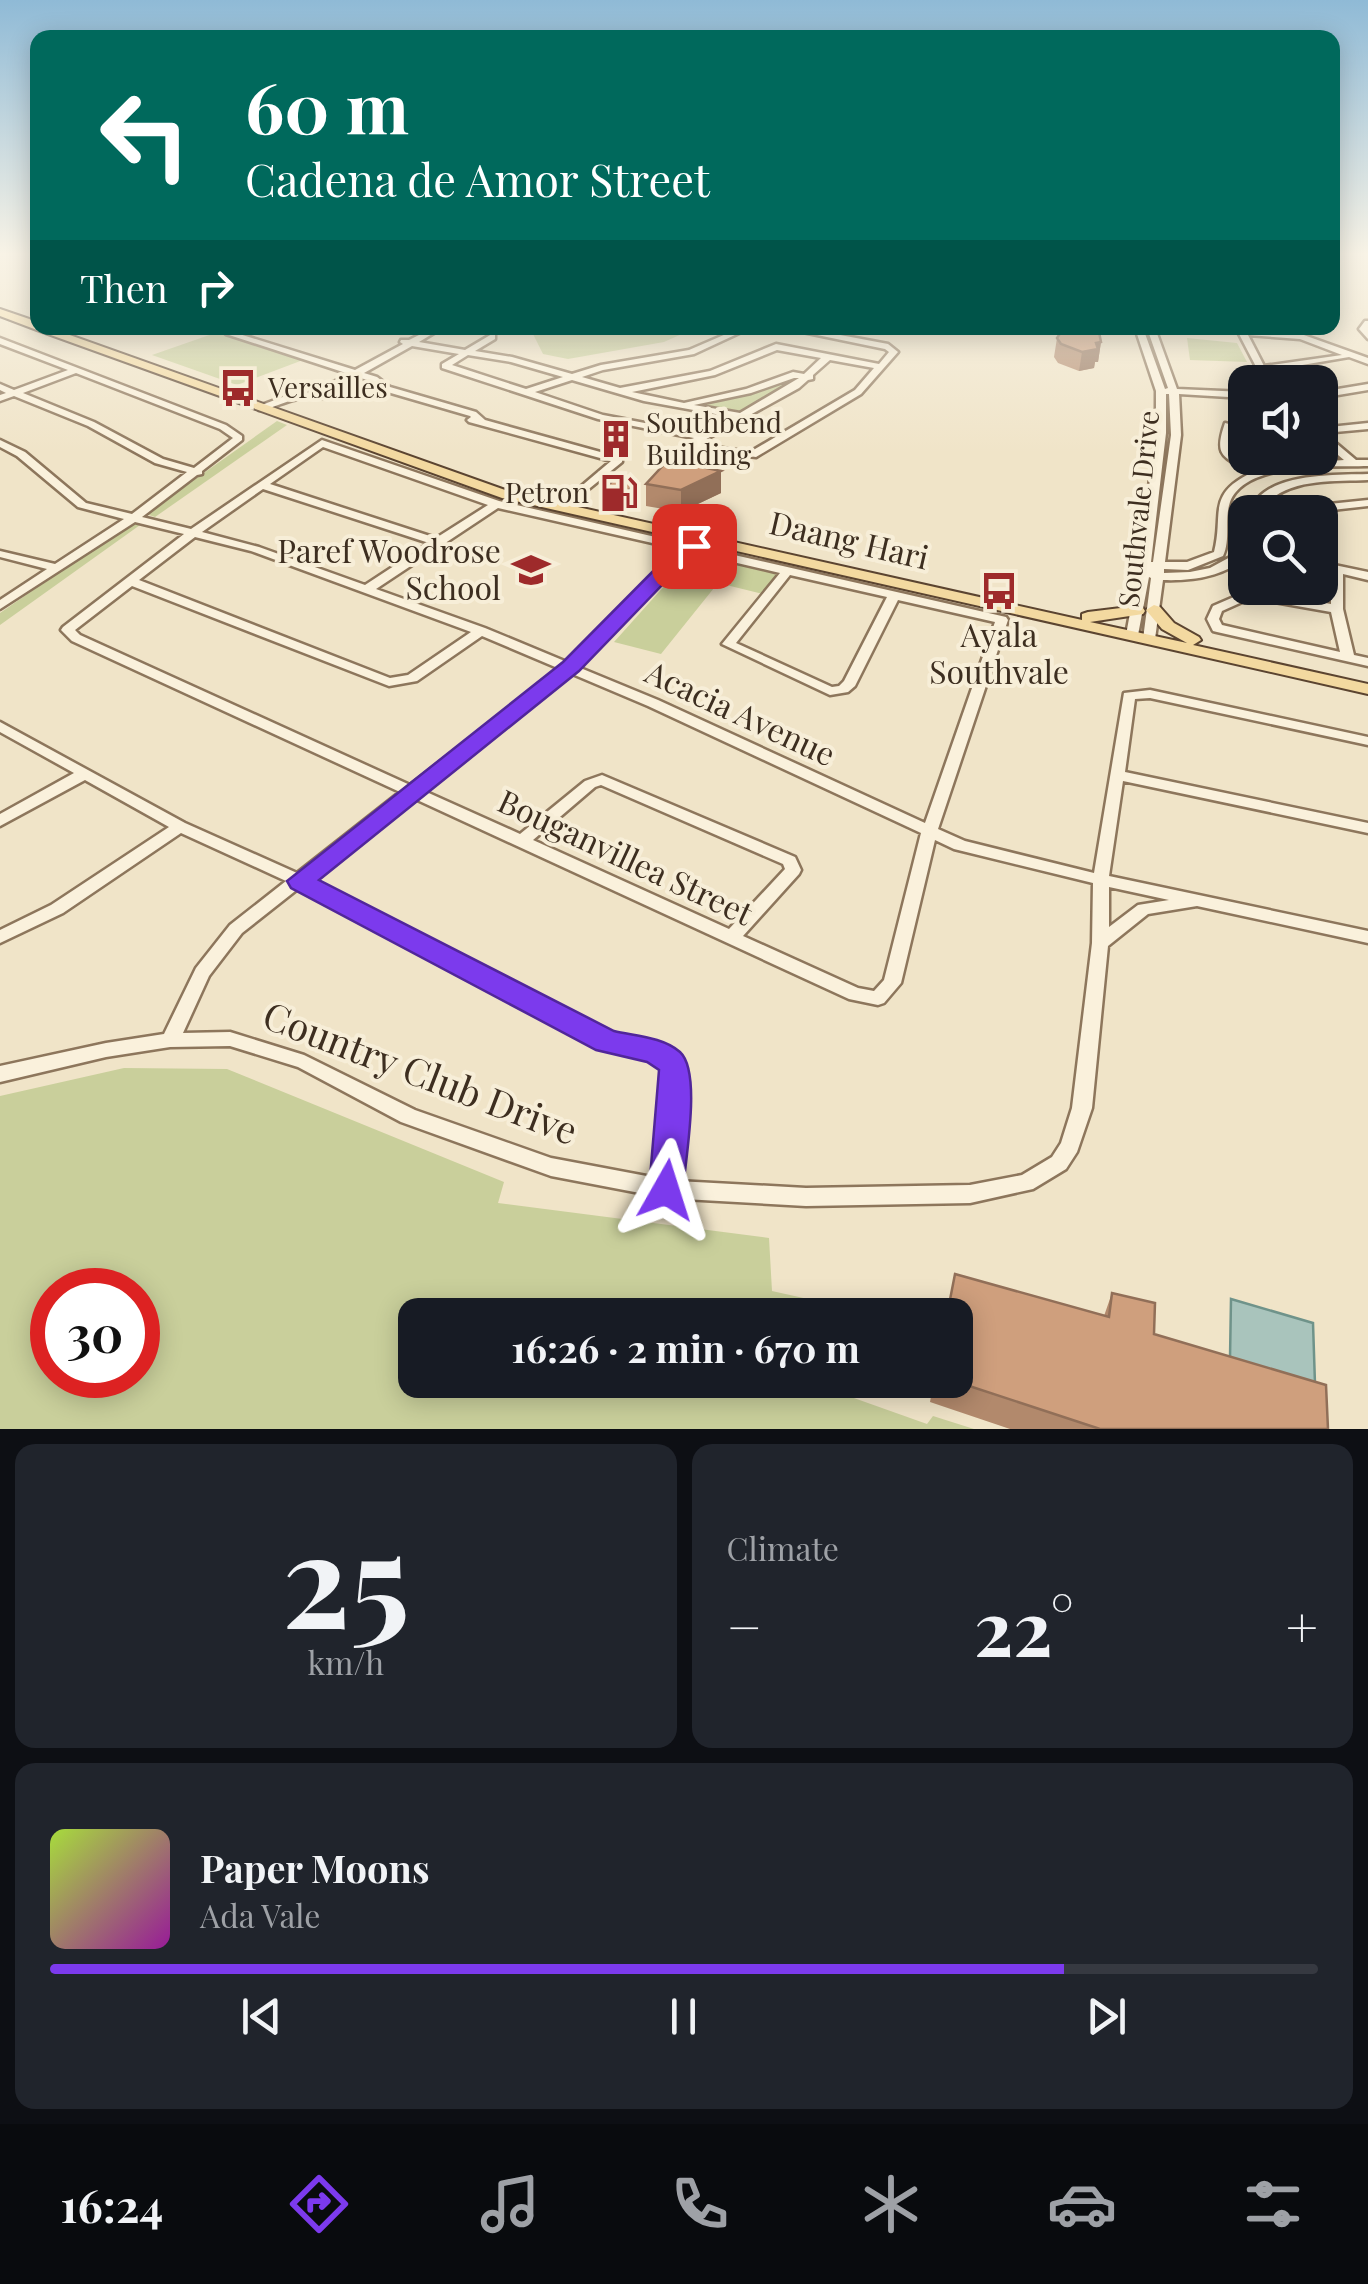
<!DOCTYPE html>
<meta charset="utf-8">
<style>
:root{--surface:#171b24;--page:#20242c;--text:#f1f3f6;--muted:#9ea1a6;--line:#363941;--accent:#7c3aed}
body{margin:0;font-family:"Playfair Display",serif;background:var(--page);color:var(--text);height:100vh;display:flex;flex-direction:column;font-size:38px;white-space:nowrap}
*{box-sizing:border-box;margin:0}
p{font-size:32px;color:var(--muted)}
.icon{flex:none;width:55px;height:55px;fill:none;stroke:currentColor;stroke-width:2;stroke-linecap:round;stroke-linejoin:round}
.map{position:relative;height:1429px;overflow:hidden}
.details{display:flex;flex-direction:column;gap:15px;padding:15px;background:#0d0f14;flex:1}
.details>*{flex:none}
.hud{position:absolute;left:30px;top:30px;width:1310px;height:305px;border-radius:20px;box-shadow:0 5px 25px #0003;background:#00695c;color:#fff;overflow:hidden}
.controls{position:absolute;left:1228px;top:365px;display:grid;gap:20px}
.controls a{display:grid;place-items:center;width:110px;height:110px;border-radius:20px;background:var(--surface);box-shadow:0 5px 25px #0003;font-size:50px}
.speed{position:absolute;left:30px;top:1268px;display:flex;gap:20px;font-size:50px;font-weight:700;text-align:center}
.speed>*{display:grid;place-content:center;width:130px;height:130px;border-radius:50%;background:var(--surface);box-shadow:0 5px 25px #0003;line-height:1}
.speed .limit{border:15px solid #d22;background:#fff;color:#111}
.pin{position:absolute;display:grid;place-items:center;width:85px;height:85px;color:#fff;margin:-42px;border-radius:20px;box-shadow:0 5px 15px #0006}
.me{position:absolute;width:110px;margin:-55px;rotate:6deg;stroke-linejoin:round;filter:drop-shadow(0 0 8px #0008)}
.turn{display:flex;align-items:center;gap:35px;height:210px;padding:0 50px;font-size:45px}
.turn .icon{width:130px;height:130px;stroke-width:2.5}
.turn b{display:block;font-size:70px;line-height:85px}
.then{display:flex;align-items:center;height:95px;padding:0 50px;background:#0003;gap:20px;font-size:38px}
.big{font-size:75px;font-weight:700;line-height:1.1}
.details .tile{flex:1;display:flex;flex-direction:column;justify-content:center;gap:15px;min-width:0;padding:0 35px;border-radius:20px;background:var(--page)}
.details .dial{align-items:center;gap:0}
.dial b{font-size:130px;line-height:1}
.song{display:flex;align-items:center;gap:30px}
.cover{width:120px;height:120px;border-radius:15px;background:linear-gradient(135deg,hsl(80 70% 55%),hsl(300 70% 35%))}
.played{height:10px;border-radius:5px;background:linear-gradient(90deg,var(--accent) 80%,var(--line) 80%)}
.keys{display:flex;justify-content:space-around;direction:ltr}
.heat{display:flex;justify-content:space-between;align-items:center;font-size:55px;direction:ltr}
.details .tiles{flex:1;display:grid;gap:15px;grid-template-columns:1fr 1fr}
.tile:last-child{grid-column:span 2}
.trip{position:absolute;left:398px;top:1298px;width:575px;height:100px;border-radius:20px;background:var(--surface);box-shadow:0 5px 25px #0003;font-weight:700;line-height:100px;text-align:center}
.menu{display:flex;height:160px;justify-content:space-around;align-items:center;background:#090b0e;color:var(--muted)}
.menu .icon{width:70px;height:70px}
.menu .selected{color:var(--accent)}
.menu b{font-size:45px;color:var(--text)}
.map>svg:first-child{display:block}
</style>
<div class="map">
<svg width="1368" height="1429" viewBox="0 0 1368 1429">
<rect width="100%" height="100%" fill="#f0e4c8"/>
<g fill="#c9cf9b" fill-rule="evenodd">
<path d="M530,328H695L664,342L568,359L543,354Z"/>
<path d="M218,332L303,360L237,385L152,355Z"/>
<path d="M1187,338L1237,343L1247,362L1190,360Z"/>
<path d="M796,377L801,378L741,412L704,405Z"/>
<path d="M277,421L287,425L155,517L146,514Z"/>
<path d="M130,523L140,525L0,625V613Z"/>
<path d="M693,554L778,574L763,594L718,583L661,654L614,642Z"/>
<path d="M124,1068L227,1069L504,1182L498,1203L769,1238L772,1291L826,1303L824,1315H415V1380H828L837,1392L927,1424L933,1416L974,1429H0V1096ZM138,1290V1375H52V1290Z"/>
</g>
<path fill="#a9c4bc" stroke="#6f938a" stroke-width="2.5" d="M1231,1299L1313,1323L1315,1384L1230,1358Z"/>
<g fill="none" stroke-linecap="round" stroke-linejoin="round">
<g stroke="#8d765c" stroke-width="5">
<g id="minor">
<path d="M1365,321H1368V339L1359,329Z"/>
<path d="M433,328H442L419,342L465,350L492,334L495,335V339L475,351L512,357L572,374L601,365L689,350L740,328H750L694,354L603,370L582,377L620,388L710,371L776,344L879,364L889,352L885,349L793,330L789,328H803L888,344L898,352L861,394L756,457L692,449L691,441L694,438L598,419L442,368V364L459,354L412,346L364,373L377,377L390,387L476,412L485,420L622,458V462L569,505L565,504V500L611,461L469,422L467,420L471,417L470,416L384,391L371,381L357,377L336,389L335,392C314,405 312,394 293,400C281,403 271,409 259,410V406L296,392C306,381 313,385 326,384C334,383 341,378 349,374L226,334L233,332L355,370L403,344L400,342L401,340H409ZM777,350L821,358L804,374L793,372L746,389L684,403L632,392L715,375ZM468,355L511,362L563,377L526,389L452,365ZM830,360L874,368L855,390L750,452L701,445V442L799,388L808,380L813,379V375ZM794,378H799L740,413L694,405L751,393ZM572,380L644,401L732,417L702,434L603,415L535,392ZM310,389L325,390L318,394L305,393Z"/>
<path d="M1135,328H1143L1165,389L1168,388L1147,328H1155L1177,389L1245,392V398L1179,394L1181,435L1165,562H1187L1214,552C1224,514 1206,495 1251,473C1224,456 1213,458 1225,423L1233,425L1229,447L1231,451L1260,470L1290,464L1344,460L1320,440V428L1368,423V429L1324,433L1356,460H1368V466C1334,467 1245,461 1230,502C1224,520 1231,539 1223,556L1188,570L1164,569V573L1190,572L1210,568L1245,549V558C1222,577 1192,581 1163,580L1155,639L1149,643L1143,639L1151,578L1149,577L1138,635L1132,639L1126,635L1139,564L1156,433V391ZM1166,394H1169L1171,435L1153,562H1151L1166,433Z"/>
<path d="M1242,329L1301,334L1368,358V364L1349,357L1267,371L1273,382H1264L1238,332ZM1248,335L1300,339L1342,355L1264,366Z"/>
<path d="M0,338L226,425L242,436V440L202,471V474L197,475L142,517L191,529L322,440L499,501L686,544C695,541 699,531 708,529L714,532L699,547L1006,617L1008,620L938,829L965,841L1094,873L1124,693L1150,690L1368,737V745L1150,698L1135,699L1125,772L1368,823V833L1123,781L1109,876L1368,931V943L1197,906L1148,914L1108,946L1092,1108L1077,1152L1066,1169L1033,1189L970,1203L806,1206L666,1198L551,1176L401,1122L298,1067L230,1046L170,1047L106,1057L0,1082V1066L106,1043L164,1034L196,968L230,925L286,881L181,833L63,913L0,943V930L51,905L169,827L85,780L0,826V814L74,773L0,732V722L185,823L297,873L400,792L72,641L61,630L63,627L184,534L135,522L0,609V600L47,569L0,557V551L55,564L124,519L78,507L17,456L0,447V440L25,452L86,503L132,514L187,472L155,463L88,426L14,396L0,401V395L6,393L0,390V384L14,390L68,370L0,344ZM76,373L220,429L233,438L194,468L163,459L94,422L23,393ZM323,447L488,505L436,538L270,484ZM263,489L429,543L365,585L259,547L202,532ZM498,508L679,549L567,662L485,628L376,589ZM195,537L251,551L471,632L408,675L390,678L139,580ZM690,552L780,573L722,644L830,695L848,692L855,686L898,600L995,622L925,823L658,700L578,667ZM790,575L887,597L844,681L839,686L832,687L736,643ZM132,586L389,686L417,681L482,636L560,669L410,785L80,635L75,630ZM570,673L648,706L921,833L884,980L874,991L858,988L743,936L799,874L801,870L795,857L602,775L585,781L520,834L422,790ZM601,785L783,864L785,869L729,929L533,840L595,787ZM413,798L849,999L878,1005L884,1003L901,983L935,840L954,849L1093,883L1092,943L1072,1108L1061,1143L1052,1157L1022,1175L970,1185L806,1188L677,1181L683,1068C667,1043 639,1041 611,1036L310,879ZM1109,887L1169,900L1138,905L1109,927ZM299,888L601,1047L650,1058L664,1071L657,1178L551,1158L415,1110L304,1055L230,1032L183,1033L209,976L242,933Z"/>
<path d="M1368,384V390L1320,398V392Z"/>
<path d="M1368,474V480C1332,482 1282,477 1260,512H1250C1252,507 1255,502 1258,498C1281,473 1337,475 1368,474Z"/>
<path d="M1368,500V506L1332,510L1328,513L1327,529L1320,530V512H1317L1329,504Z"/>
<path d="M1320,562L1368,572V580L1343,574V609L1354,655L1368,658V666L1217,632L1213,631L1207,619L1213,606L1250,590L1331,604V572L1320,570ZM1251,598L1331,612L1340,652L1222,625L1219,619L1222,611Z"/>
</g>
</g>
<g stroke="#5b4430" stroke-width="4">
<path id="major" d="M0,309L38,322V328H50L511,492L1082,620V614L1088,612L1137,606L1143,608L1145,611L1143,614L1090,622L1187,643L1162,629L1146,610L1154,605L1160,607L1174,623L1199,637L1201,640L1193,645L1368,684V694L502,498L37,330L0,316Z"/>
</g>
<use href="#minor" fill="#faf1dc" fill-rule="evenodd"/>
<use href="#major" fill="#f3d9a0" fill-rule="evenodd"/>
</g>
<g fill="#b2896c">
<path d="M1057,338L1101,342L1098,362H1095L1094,368L1079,371L1058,363L1054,357Z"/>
<path d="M721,471V493L681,512L646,506V484Z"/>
<path d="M637,482V487L624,500L603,496L602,490Z"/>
<path d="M1112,1293L1154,1334L1328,1429H1010L930,1402L934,1380H955L1104,1316Z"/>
</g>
<g fill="#916f58">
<path d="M1101,342L1098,362H1095L1094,368L1079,371L1082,352L1096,343Z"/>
<path d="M721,471V493L681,512V490Z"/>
<path d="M637,482V487L624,500V495Z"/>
</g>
<g fill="#cf9f7d" stroke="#916f58" stroke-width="2.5">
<path d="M1063,329L1099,332L1101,342L1096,343L1098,349L1082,352L1061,344L1057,338Z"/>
<path d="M668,460L721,471L681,490L646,484Z"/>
<path d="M616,478L637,482L624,495L602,490Z"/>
<path d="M955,1274L1109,1317L1112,1293L1155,1303L1154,1334L1326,1385L1328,1429H1100L951,1380H955V1315H947Z"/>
</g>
<linearGradient id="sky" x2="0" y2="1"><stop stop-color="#8fbad6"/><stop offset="0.56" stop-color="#f8f3e6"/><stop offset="1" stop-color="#f8f3e6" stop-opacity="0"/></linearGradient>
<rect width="1368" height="453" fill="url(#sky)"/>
<path fill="#7c3aed" stroke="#51269a" stroke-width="2.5" d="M694,540L700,542V550L694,552L579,671L319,880L614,1031C635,1036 663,1037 680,1052C702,1072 685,1161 683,1190L678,1200L666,1204L654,1200L649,1190L659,1070L647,1062L596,1050L291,888L287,881L563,662L681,543Z"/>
<defs>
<g id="bus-bare" transform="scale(3)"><path d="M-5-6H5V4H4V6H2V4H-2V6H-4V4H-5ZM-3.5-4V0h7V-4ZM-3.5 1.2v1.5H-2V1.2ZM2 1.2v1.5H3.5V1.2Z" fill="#9e2a2b" stroke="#f7eed8" stroke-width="2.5" paint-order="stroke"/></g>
<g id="building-bare" transform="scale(3)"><path d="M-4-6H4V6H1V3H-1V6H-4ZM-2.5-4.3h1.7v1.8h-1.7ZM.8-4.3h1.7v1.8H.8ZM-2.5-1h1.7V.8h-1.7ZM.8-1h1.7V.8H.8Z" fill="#9e2a2b" stroke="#f7eed8" stroke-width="2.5" paint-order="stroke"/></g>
<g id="fuel-bare" transform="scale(3)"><path d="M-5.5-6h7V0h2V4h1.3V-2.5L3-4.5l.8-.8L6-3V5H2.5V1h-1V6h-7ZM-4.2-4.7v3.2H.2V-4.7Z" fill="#9e2a2b" stroke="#f7eed8" stroke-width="2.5" paint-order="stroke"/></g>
<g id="school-bare" transform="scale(3)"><path d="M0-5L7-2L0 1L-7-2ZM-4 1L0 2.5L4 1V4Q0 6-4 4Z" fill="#9e2a2b" stroke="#f7eed8" stroke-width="2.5" paint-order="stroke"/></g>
</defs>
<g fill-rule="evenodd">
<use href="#bus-bare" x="238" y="388"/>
<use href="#building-bare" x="616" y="439"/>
<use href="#fuel-bare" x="619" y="493"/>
<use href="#school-bare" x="531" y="570"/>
<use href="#bus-bare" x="999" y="591"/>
</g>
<g text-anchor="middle" stroke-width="8" stroke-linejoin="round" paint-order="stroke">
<g font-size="28" fill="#3d2e20" stroke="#f7eed8" text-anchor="start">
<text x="268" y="398">Versailles</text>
<text x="646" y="433">Southbend<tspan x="646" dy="32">Building</tspan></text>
<text x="589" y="503" text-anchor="end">Petron</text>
</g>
<g font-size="28" fill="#3d2e20" stroke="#f7eed8">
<text transform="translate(1139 509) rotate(-84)" y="10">Southvale Drive</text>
</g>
<g font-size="32" fill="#3d2e20" stroke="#f7eed8">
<text transform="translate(849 541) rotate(13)" y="11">Daang Hari</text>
<text transform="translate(740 714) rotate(25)" y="11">Acacia Avenue</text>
<text transform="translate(625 858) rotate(25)" y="11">Bouganvillea Street</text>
</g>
<g font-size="32" fill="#3d2e20" stroke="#f7eed8" text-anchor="end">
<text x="501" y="563">Paref Woodrose<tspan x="501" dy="37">School</tspan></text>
<text x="999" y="647" text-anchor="middle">Ayala<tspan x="999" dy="37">Southvale</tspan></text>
</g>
<g font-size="38" fill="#3d2e20" stroke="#f7eed8">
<text transform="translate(420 1074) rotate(21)" y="13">Country Club Drive</text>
</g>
</g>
</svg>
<div class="controls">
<a><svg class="icon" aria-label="sound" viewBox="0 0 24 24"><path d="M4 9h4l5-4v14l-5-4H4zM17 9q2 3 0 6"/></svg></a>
<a><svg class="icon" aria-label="search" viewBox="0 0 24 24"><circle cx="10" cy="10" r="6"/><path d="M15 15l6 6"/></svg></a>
</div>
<div class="speed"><div class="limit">30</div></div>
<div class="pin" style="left:694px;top:546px;background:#d93025"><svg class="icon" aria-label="arrive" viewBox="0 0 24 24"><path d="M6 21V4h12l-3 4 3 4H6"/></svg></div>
<svg class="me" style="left:666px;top:1190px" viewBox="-20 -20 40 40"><path d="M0-17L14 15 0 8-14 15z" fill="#7c3aed" stroke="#fff" stroke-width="4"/></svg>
<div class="trip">16:26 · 2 min · 670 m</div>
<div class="hud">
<div class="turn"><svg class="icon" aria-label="left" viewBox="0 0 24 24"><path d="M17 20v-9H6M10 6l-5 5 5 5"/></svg><div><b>60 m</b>Cadena de Amor Street</div></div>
<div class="then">Then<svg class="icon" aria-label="right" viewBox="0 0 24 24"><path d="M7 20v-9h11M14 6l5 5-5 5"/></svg></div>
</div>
</div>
<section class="details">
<div class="tiles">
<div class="tile dial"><b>25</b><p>km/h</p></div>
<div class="tile"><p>Climate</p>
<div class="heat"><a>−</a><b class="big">22°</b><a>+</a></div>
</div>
<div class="tile">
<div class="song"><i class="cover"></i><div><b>Paper Moons</b><p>Ada Vale</p></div></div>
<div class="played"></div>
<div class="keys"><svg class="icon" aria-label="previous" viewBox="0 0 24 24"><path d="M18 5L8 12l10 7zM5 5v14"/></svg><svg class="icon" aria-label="pause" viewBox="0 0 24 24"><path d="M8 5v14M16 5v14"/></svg><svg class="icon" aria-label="next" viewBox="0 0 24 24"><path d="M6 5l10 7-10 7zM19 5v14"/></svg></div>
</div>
</div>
</section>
<nav class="menu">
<b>16:24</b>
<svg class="icon selected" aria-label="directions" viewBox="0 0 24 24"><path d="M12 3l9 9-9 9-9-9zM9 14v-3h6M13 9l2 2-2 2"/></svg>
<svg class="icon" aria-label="music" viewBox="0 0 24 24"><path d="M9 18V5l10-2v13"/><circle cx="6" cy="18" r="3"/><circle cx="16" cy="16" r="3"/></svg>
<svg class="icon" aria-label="phone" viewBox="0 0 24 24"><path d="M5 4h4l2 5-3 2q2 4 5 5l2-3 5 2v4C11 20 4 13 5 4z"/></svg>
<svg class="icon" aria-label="climate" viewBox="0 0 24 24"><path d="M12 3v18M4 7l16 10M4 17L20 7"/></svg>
<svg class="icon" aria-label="car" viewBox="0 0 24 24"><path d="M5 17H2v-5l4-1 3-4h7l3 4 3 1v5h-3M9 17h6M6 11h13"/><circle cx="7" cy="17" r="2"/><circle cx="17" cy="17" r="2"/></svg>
<svg class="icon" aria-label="filters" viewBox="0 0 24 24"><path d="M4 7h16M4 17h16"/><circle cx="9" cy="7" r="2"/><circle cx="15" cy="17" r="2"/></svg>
</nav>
